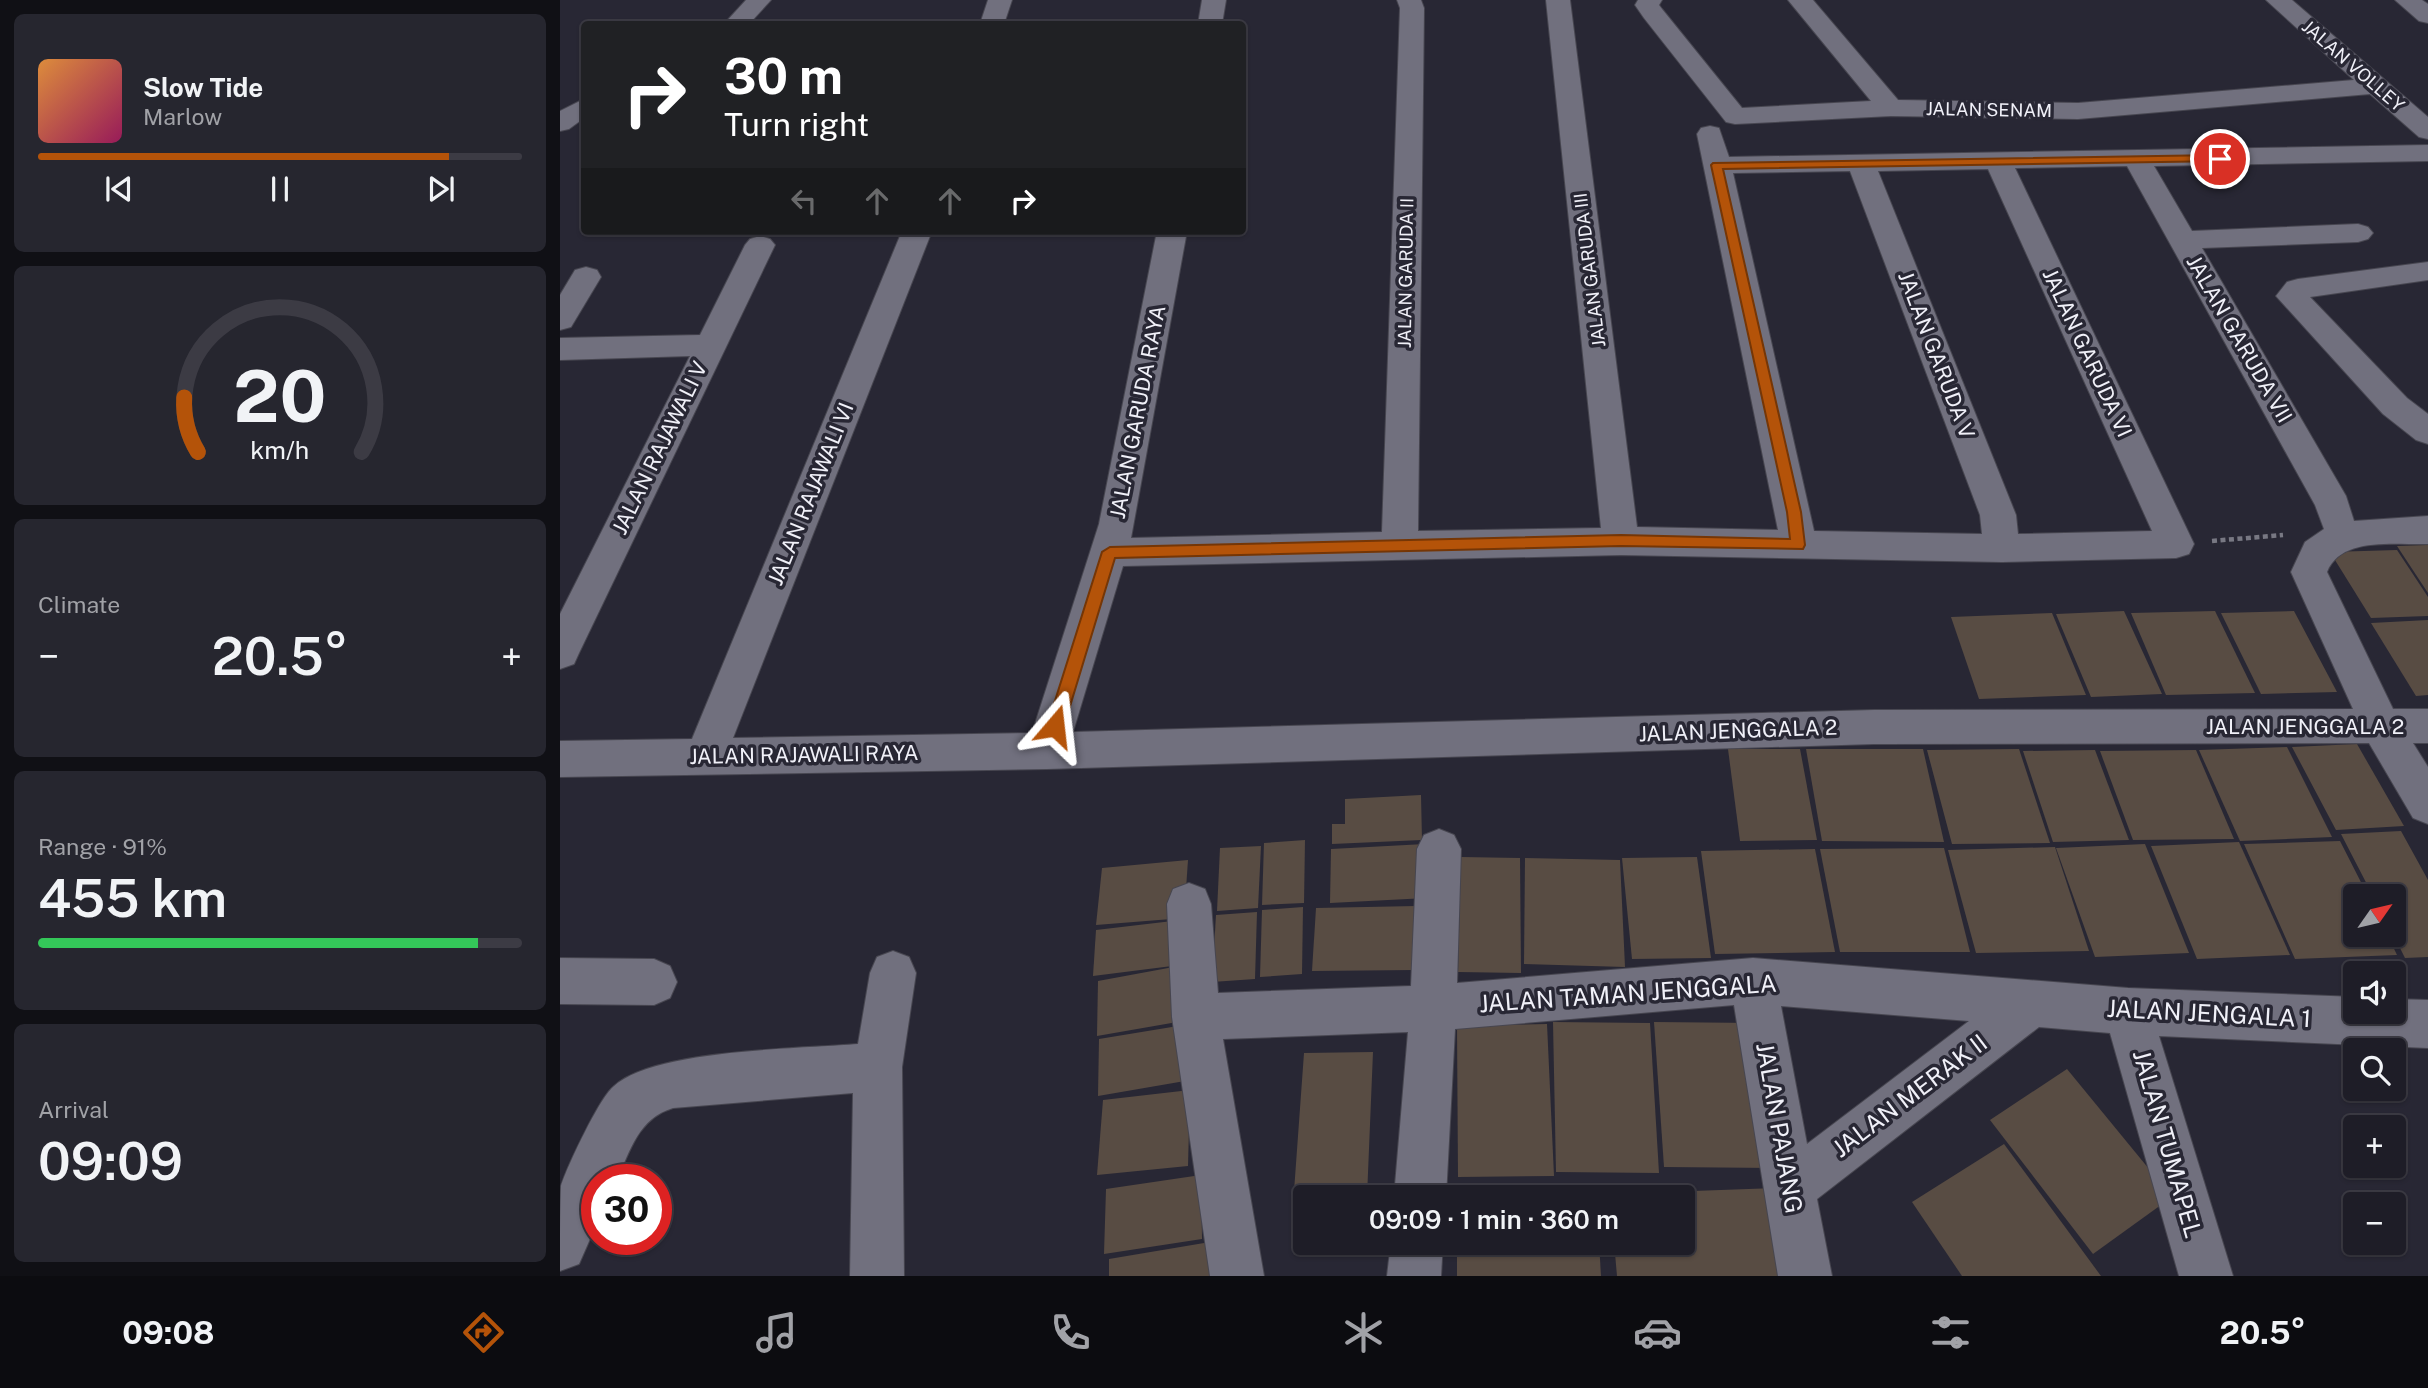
<!DOCTYPE html>
<meta charset="utf-8">
<style>
:root{--surface:#1e1d27;--page:#26262f;--text:#f1f3f6;--muted:#a1a2a7;--line:#3c3b44;--accent:#b45309}
body{margin:0;font-family:"Public Sans",sans-serif;background:var(--page);color:var(--text);height:100vh;display:flex;flex-direction:column;font-size:26px;white-space:nowrap}
*{box-sizing:border-box;margin:0}
p{font-size:23px;color:var(--muted)}
.icon{flex:none;width:38px;height:38px;fill:none;stroke:currentColor;stroke-width:2;stroke-linecap:round;stroke-linejoin:round}
.map{position:relative;flex:1;overflow:hidden}
.details{display:flex;flex-direction:column;gap:14px;padding:14px;background:#101015;width:560px}
.details>*{flex:none}
.banner{position:absolute;left:21px;top:21px;width:665px;height:214px;border-radius:7px;box-shadow:0 2px 5px #0004,0 0 0 2px var(--line);background:#202124;color:#fff;overflow:hidden}
.needle{width:46px;rotate:56deg}
.controls{position:absolute;left:1783px;top:884px;display:grid;gap:14px}
.controls a{display:grid;place-items:center;width:63px;height:63px;border-radius:7px;background:var(--surface);box-shadow:0 2px 5px #0004,0 0 0 2px var(--line);font-size:35px}
.speed{position:absolute;left:21px;top:1164px;display:flex;gap:14px;font-size:35px;font-weight:700;text-align:center}
.speed>*{display:grid;place-content:center;width:91px;height:91px;border-radius:50%;background:var(--surface);box-shadow:0 2px 5px #0004,0 0 0 2px var(--line);line-height:1}
.speed .limit{border:10px solid #d22;background:#fff;color:#111}
.pin{position:absolute;display:grid;place-items:center;width:60px;height:60px;color:#fff;margin:-30px;border:4px solid #fff;border-radius:50%;box-shadow:0 2px 7px #0007}
.me{position:absolute;width:77px;margin:-38px;rotate:17deg;stroke-linejoin:round;filter:drop-shadow(0 0 5px #0008)}
.turn{display:flex;align-items:center;gap:24px;height:147px;padding:0 28px;font-size:32px}
.turn .icon{width:91px;height:91px;stroke-width:2.5}
.turn b{display:block;font-size:49px;line-height:60px}
.lanes{display:flex;align-items:center;height:66px;padding:0 28px;background:#0003;justify-content:center;gap:35px;direction:ltr}
.lanes .off{opacity:.35}
.big{font-size:52px;font-weight:600;line-height:1.1}
.details .card{flex:1;display:flex;flex-direction:column;justify-content:center;gap:10px;min-width:0;padding:0 24px;border-radius:10px;background:var(--page)}
.details .dial{align-items:center;gap:0}
.dial svg{height:182px;overflow:visible;fill:none;stroke:var(--line);stroke-width:7;stroke-linecap:round;text-anchor:middle}
.dial text{fill:var(--text);stroke:none}
.song{display:flex;align-items:center;gap:21px}
.cover{width:84px;height:84px;border-radius:10px;background:linear-gradient(135deg,hsl(30 70% 55%),hsl(330 70% 35%))}
.played{height:7px;border-radius:4px;background:linear-gradient(90deg,var(--accent) 85%,var(--line) 85%)}
.keys{display:flex;justify-content:space-around;direction:ltr}
.heat{display:flex;justify-content:space-between;align-items:center;font-size:38px;direction:ltr}
.charge{height:10px;border-radius:5px;background:linear-gradient(90deg,#34c759 91%,var(--line) 0)}
.trip{position:absolute;left:733px;top:1185px;width:402px;height:70px;border-radius:7px;background:var(--surface);box-shadow:0 2px 5px #0004,0 0 0 2px var(--line);font-weight:600;line-height:70px;text-align:center}
.menu{display:flex;height:112px;justify-content:space-around;align-items:center;background:#0c0c10;color:var(--muted)}
.menu .icon{width:49px;height:49px}
.menu .active{color:var(--accent)}
.menu b{font-size:32px;color:var(--text)}
main{display:flex;flex:1;min-height:0}
.map>svg:first-child{display:block}
</style>
<main>
<section class="details">
<div class="card">
<div class="song"><i class="cover"></i><div><b>Slow Tide</b><p>Marlow</p></div></div>
<div class="played"></div>
<div class="keys"><svg class="icon" aria-label="previous" viewBox="0 0 24 24"><path d="M18 5L8 12l10 7zM5 5v14"/></svg><svg class="icon" aria-label="pause" viewBox="0 0 24 24"><path d="M8 5v14M16 5v14"/></svg><svg class="icon" aria-label="next" viewBox="0 0 24 24"><path d="M6 5l10 7-10 7zM19 5v14"/></svg></div>
</div>
<div class="card dial"><svg viewBox="0 0 100 80">
<path d="M14 69A42 42 0 1 1 86 69"/>
<path d="M14 69A42 42 0 0 1 8 45" stroke="#b45309"/>
<text x="50" y="56" font-size="32" font-weight="700">20</text>
<text x="50" y="72" font-size="11">km/h</text>
</svg></div>
<div class="card"><p>Climate</p>
<div class="heat"><a>−</a><b class="big">20.5°</b><a>+</a></div>
</div>
<div class="card"><p>Range · 91%</p><b class="big">455 km</b><div class="charge"></div></div>
<div class="card"><p>Arrival</p><b class="big">09:09</b></div>
</section>
<div class="map">
<svg width="1868" height="1276" viewBox="0 0 1868 1276">
<rect width="100%" height="100%" fill="#282734"/>
<g fill="#584c43">
<path d="M1868,545V593L1837,546Z"/>
<path d="M1837,550L1868,597V616L1811,618L1770,552Z"/>
<path d="M1564,611L1602,694L1531,697L1496,614Z"/>
<path d="M1655,611L1695,693L1606,695L1571,613Z"/>
<path d="M1734,611L1777,692L1701,694L1661,613Z"/>
<path d="M1492,613L1526,695L1419,699L1391,617Z"/>
<path d="M1868,620V695L1856,696L1811,623Z"/>
<path d="M1797,744L1844,826L1776,830L1732,747Z"/>
<path d="M1727,747L1772,837L1680,841L1639,750Z"/>
<path d="M1168,749H1240L1257,840L1180,841Z"/>
<path d="M1246,749H1363L1384,842L1262,841Z"/>
<path d="M1459,749L1490,843L1392,844L1367,750Z"/>
<path d="M1535,750L1569,840L1493,842L1463,751Z"/>
<path d="M1636,750L1674,839L1573,840L1540,751Z"/>
<path d="M861,795L862,840L772,844V824H785V799Z"/>
<path d="M1841,831L1868,880V957L1845,958L1833,934L1834,896H1813L1781,834Z"/>
<path d="M745,840L744,903L702,905L704,843Z"/>
<path d="M1780,841L1808,896H1796V934H1827L1837,955L1735,959L1684,844Z"/>
<path d="M1679,842L1730,955L1637,959L1591,846Z"/>
<path d="M865,844L867,898L770,903L771,849Z"/>
<path d="M1585,844L1629,953L1535,957L1496,848Z"/>
<path d="M701,846L698,908L657,911L660,848Z"/>
<path d="M1495,847L1529,951L1416,953L1388,850Z"/>
<path d="M1384,848L1410,952H1280L1260,849Z"/>
<path d="M1255,849L1275,952L1155,954L1141,851Z"/>
<path d="M901,857L960,858L961,973L898,972Z"/>
<path d="M1137,857L1151,958L1072,959L1062,858Z"/>
<path d="M965,858L1060,860L1065,967L964,964Z"/>
<path d="M628,860L624,918L536,925L542,868Z"/>
<path d="M856,906L855,970L752,971L756,908Z"/>
<path d="M743,907L742,974L700,977L702,910Z"/>
<path d="M697,912L695,979L652,982L656,915Z"/>
<path d="M621,920L620,965L533,976L536,930Z"/>
<path d="M619,966L623,1021L537,1036L538,981Z"/>
<path d="M993,1022L1090,1023L1099,1173L996,1172Z"/>
<path d="M1094,1022L1196,1023L1214,1168L1104,1167Z"/>
<path d="M987,1024L994,1176L898,1177L897,1026Z"/>
<path d="M624,1025L625,1081L538,1096L539,1039Z"/>
<path d="M813,1052L807,1197H746V1204L733,1205L744,1053Z"/>
<path d="M1507,1069L1612,1197L1533,1254L1430,1120Z"/>
<path d="M630,1090L628,1166L537,1175L543,1100Z"/>
<path d="M1444,1144L1541,1276H1402L1352,1202Z"/>
<path d="M641,1175L642,1239L544,1254L546,1189Z"/>
<path d="M1216,1188L1230,1276H1057L1054,1242H1124V1197H1050V1194Z"/>
<path d="M650,1242L651,1276H549V1259Z"/>
<path d="M897,1242H1039L1041,1276H897Z"/>
</g>
<g fill="none" stroke-linecap="round" stroke-linejoin="round">
<g stroke="#474650" stroke-width="2">
<g id="minor">
<path d="M186,0H211L189,24H164Z"/>
<path d="M428,0H452L444,24H420Z"/>
<path d="M642,0H666L662,24H638Z"/>
<path d="M837,0H861L864,8L858,531L1041,528L986,0H1010L1077,527L1218,530L1137,134L1141,128L1150,126L1159,128L1169,157L1868,145V161L1594,166L1632,231L1798,224L1808,227L1813,233L1808,239L1798,242L1642,248L1786,496L1794,521L1868,516V544C1836,545 1781,536 1767,572L1833,709H1868V743H1853L1868,767V824L1853,818L1809,743L1314,744L487,769L0,777V741L132,739L342,231H372L173,738L472,733L539,524L597,231H627L571,538L822,532L840,8ZM1567,166L1755,505L1764,529L1745,542L1731,572L1793,709L1314,710L513,732L563,566L1061,555L1442,562L1616,558L1629,554L1634,544L1455,168ZM1428,169L1592,531L1458,534L1456,515L1318,171ZM1290,171L1420,515L1422,534L1254,531L1173,173Z"/>
<path d="M1078,0H1102L1099,5L1102,9L1182,108L1311,101L1228,0H1253L1338,100L1518,103L1794,80L1706,0H1732L1868,117V139L1859,137L1810,94L1518,119L1331,116L1175,124L1166,122L1084,18L1075,5Z"/>
<path d="M1835,0H1862L1868,4V23L1859,21Z"/>
<path d="M24,99V118L9,129L0,131V111Z"/>
<path d="M200,236L210,239L215,245L19,653L14,664L0,669V614L130,356L0,360V338L140,335L185,245L190,239Z"/>
<path d="M1868,262V280L1750,297L1847,398L1868,414V444L1856,440L1823,414L1716,296L1727,282L1738,279Z"/>
<path d="M26,267L37,270L41,277L11,327L0,330V295L15,270Z"/>
<path d="M879,829L894,835L901,849L897,983L1193,958L1568,988L1796,997V1012H1834V999L1868,1000V1048L1599,1036L1673,1276H1619L1550,1033L1479,1027L1257,1199L1272,1276H1218L1174,1005L895,1029L886,1197H834L848,1032L663,1039L704,1276H650L612,1017L607,904L613,889L629,883L645,889L651,904L658,993L851,986L857,849L864,835ZM1221,1006L1409,1021L1247,1144Z"/>
<path d="M333,951L349,957L356,973L342,1067L344,1276H290L293,1093L113,1108C79,1118 70,1150 57,1180H37V1223L19,1264L0,1271C0,1250 0,1204 1,1186C7,1167 39,1099 53,1087C92,1049 241,1049 298,1044L310,973L317,957Z"/>
<path d="M0,958L94,959L110,966L117,982L110,998L94,1005L0,1004Z"/>
<path d="M831,1242H883L881,1276H827Z"/>
</g>
</g>
<path stroke="#787883" stroke-width="4.5" stroke-dasharray="5 3.5" stroke-linecap="butt" d="M1652,541L1723,535"/>
<use href="#minor" fill="#71707e" fill-rule="evenodd"/>
</g>
<path fill="#b45309" stroke="#753606" stroke-width="2" d="M1660,155L1666,159L1664,161L1163,169L1241,512L1245,545L1243,549L1061,546L555,558L504,726L501,731H489L487,726L542,552L550,547L1061,535L1230,539L1227,512L1151,165L1153,163Z"/>
<g text-anchor="middle" stroke-width="7" stroke-linejoin="round" paint-order="stroke">
<g font-size="18" fill="#f0f0f8" stroke="#282734">
<text transform="translate(1793 66) rotate(41)" y="6">JALAN VOLLEY</text>
<text transform="translate(1429 110) rotate(1)" y="6">JALAN SENAM</text>
<text transform="translate(1030 270) rotate(-97)" y="6">JALAN GARUDA III</text>
<text transform="translate(846 273) rotate(-89)" y="6">JALAN GARUDA II</text>
</g>
<g font-size="21" fill="#f0f0f8" stroke="#282734">
<text transform="translate(1679 339) rotate(60)" y="7">JALAN GARUDA VII</text>
<text transform="translate(1527 353) rotate(65)" y="7">JALAN GARUDA VI</text>
<text transform="translate(1376 355) rotate(69)" y="7">JALAN GARUDA V</text>
<text transform="translate(578 412) rotate(-79)" y="7">JALAN GARUDA RAYA</text>
<text transform="translate(100 448) rotate(-64)" y="7">JALAN RAJAWALI V</text>
<text transform="translate(251 494) rotate(-68)" y="7">JALAN RAJAWALI VI</text>
<text x="1745" y="734">JALAN JENGGALA 2</text>
<text transform="translate(1178 731) rotate(-2)" y="7">JALAN JENGGALA 2</text>
<text transform="translate(244 755) rotate(-1)" y="7">JALAN RAJAWALI RAYA</text>
</g>
<g font-size="24" fill="#f0f0f8" stroke="#282734">
<text transform="translate(1068 994) rotate(-4)" y="8">JALAN TAMAN JENGGALA</text>
<text transform="translate(1649 1014) rotate(3)" y="8">JALAN JENGALA 1</text>
<text transform="translate(1350 1096) rotate(-37)" y="8">JALAN MERAK II</text>
<text transform="translate(1219 1128) rotate(80)" y="8">JALAN PAJANG</text>
<text transform="translate(1607 1144) rotate(74)" y="8">JALAN TUMAPEL</text>
</g>
</g>
</svg>
<div class="controls">
<a><svg class="needle" viewBox="-14 -14 28 28"><path d="M0-13l5 13h-10z" fill="#e53935"/><path d="M0 13l5-13h-10z" fill="#a1a2a7"/></svg></a>
<a><svg class="icon" aria-label="sound" viewBox="0 0 24 24"><path d="M4 9h4l5-4v14l-5-4H4zM17 9q2 3 0 6"/></svg></a>
<a><svg class="icon" aria-label="search" viewBox="0 0 24 24"><circle cx="10" cy="10" r="6"/><path d="M15 15l6 6"/></svg></a>
<a>+</a>
<a>−</a>
</div>
<div class="speed"><div class="limit">30</div></div>
<div class="pin" style="left:1660px;top:159px;background:#d93025"><svg class="icon" aria-label="arrive" viewBox="0 0 24 24"><path d="M6 21V4h12l-3 4 3 4H6"/></svg></div>
<svg class="me" style="left:495px;top:726px" viewBox="-20 -20 40 40"><path d="M0-17L14 15 0 8-14 15z" fill="#b45309" stroke="#fff" stroke-width="4"/></svg>
<div class="trip">09:09 · 1 min · 360 m</div>
<div class="banner">
<div class="turn"><svg class="icon" aria-label="right" viewBox="0 0 24 24"><path d="M7 20v-9h11M14 6l5 5-5 5"/></svg><div><b>30 m</b>Turn right</div></div>
<div class="lanes"><svg class="icon off" aria-label="left" viewBox="0 0 24 24"><path d="M17 20v-9H6M10 6l-5 5 5 5"/></svg><svg class="icon off" aria-label="ahead" viewBox="0 0 24 24"><path d="M12 20V5M6 11l6-6 6 6"/></svg><svg class="icon off" aria-label="ahead" viewBox="0 0 24 24"><path d="M12 20V5M6 11l6-6 6 6"/></svg><svg class="icon" aria-label="right" viewBox="0 0 24 24"><path d="M7 20v-9h11M14 6l5 5-5 5"/></svg></div>
</div>
</div>
</main>
<nav class="menu">
<b>09:08</b>
<svg class="icon active" aria-label="directions" viewBox="0 0 24 24"><path d="M12 3l9 9-9 9-9-9zM9 14v-3h6M13 9l2 2-2 2"/></svg>
<svg class="icon" aria-label="music" viewBox="0 0 24 24"><path d="M9 18V5l10-2v13"/><circle cx="6" cy="18" r="3"/><circle cx="16" cy="16" r="3"/></svg>
<svg class="icon" aria-label="phone" viewBox="0 0 24 24"><path d="M5 4h4l2 5-3 2q2 4 5 5l2-3 5 2v4C11 20 4 13 5 4z"/></svg>
<svg class="icon" aria-label="climate" viewBox="0 0 24 24"><path d="M12 3v18M4 7l16 10M4 17L20 7"/></svg>
<svg class="icon" aria-label="car" viewBox="0 0 24 24"><path d="M5 17H2v-5l4-1 3-4h7l3 4 3 1v5h-3M9 17h6M6 11h13"/><circle cx="7" cy="17" r="2"/><circle cx="17" cy="17" r="2"/></svg>
<svg class="icon" aria-label="filters" viewBox="0 0 24 24"><path d="M4 7h16M4 17h16"/><circle cx="9" cy="7" r="2"/><circle cx="15" cy="17" r="2"/></svg>
<b>20.5°</b>
</nav>
